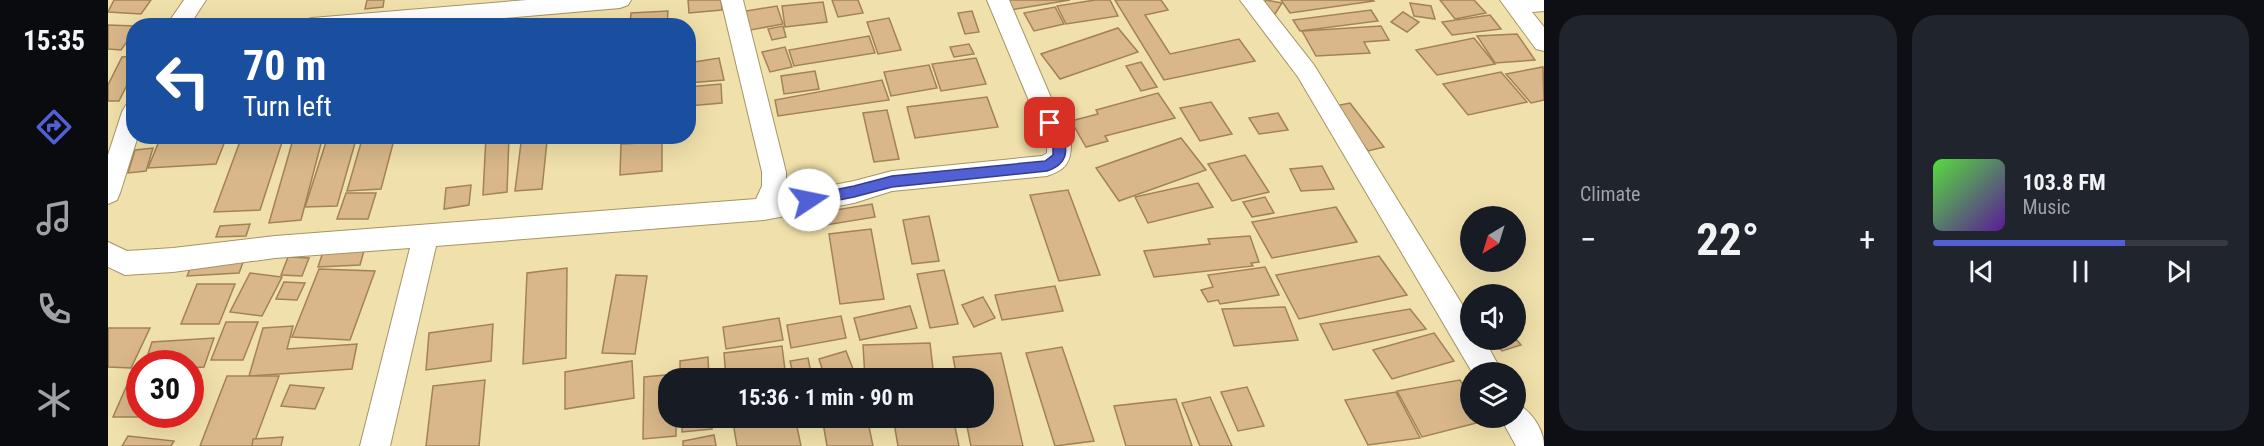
<!DOCTYPE html>
<meta charset="utf-8">
<style>
:root{--surface:#171b24;--page:#20242c;--text:#f1f3f6;--muted:#9ea1a6;--line:#363941;--accent:#5260d6}
body{margin:0;font-family:"Roboto Condensed",sans-serif;background:var(--page);color:var(--text);height:100vh;display:flex;flex-direction:column;font-size:22px;white-space:nowrap}
*{box-sizing:border-box;margin:0}
p{font-size:20px;color:var(--muted)}
.icon{flex:none;width:33px;height:33px;fill:none;stroke:currentColor;stroke-width:2;stroke-linecap:round;stroke-linejoin:round}
.map{position:relative;flex:1;overflow:hidden}
.details{display:flex;flex-direction:column;gap:15px;padding:15px;background:#0d0f14;width:720px}
.details>*{flex:none}
.top-card{position:absolute;left:18px;top:18px;width:570px;height:126px;border-radius:24px;box-shadow:0 6px 24px #0002;background:#1a4fa0;color:#fff;overflow:hidden}
.needle{width:39px;rotate:218deg}
.tools{position:absolute;left:1352px;top:206px;display:grid;gap:12px}
.tools a{display:grid;place-items:center;width:66px;height:66px;border-radius:50%;background:var(--surface);box-shadow:0 6px 24px #0002;font-size:30px}
.speed{position:absolute;left:18px;top:350px;display:flex;gap:12px;font-size:30px;font-weight:700;text-align:center}
.speed>*{display:grid;place-content:center;width:78px;height:78px;border-radius:50%;background:var(--surface);box-shadow:0 6px 24px #0002;line-height:1}
.speed .limit{border:9px solid #d22;background:#fff;color:#111}
.pin{position:absolute;display:grid;place-items:center;width:51px;height:51px;color:#fff;margin:-26px;border-radius:12px;box-shadow:0 3px 9px #0006}
.me{position:absolute;width:66px;margin:-33px;rotate:79deg;stroke-linejoin:round;filter:drop-shadow(0 0 4px #0008)}
.turn{display:flex;align-items:center;gap:21px;height:126px;padding:0 18px;font-size:27px}
.turn .icon{width:78px;height:78px;stroke-width:2.5}
.turn b{display:block;font-size:42px;line-height:51px}
.big{font-size:45px;font-weight:700;line-height:1.1}
.details .tile{flex:1;display:flex;flex-direction:column;justify-content:center;gap:9px;min-width:0;padding:0 21px;border-radius:24px;background:var(--page)}
.song{display:flex;align-items:center;gap:18px}
.cover{width:72px;height:72px;border-radius:9px;background:linear-gradient(135deg,hsl(110 70% 55%),hsl(270 70% 35%))}
.played{height:6px;border-radius:3px;background:linear-gradient(90deg,var(--accent) 65%,var(--line) 65%)}
.keys{display:flex;justify-content:space-around;direction:ltr}
.heat{display:flex;justify-content:space-between;align-items:center;font-size:33px;direction:ltr}
.details .tiles{flex:1;display:grid;gap:15px;grid-template-columns:repeat(2,1fr)}
.trip{position:absolute;left:550px;top:368px;width:336px;height:60px;border-radius:24px;background:var(--surface);box-shadow:0 6px 24px #0002;font-weight:700;line-height:60px;text-align:center}
main{display:flex;flex:1;min-height:0}
.tab-bar{display:flex;flex-direction:column;width:108px;justify-content:space-around;align-items:center;background:#090b0e;color:var(--muted)}
.tab-bar .icon{width:42px;height:42px}
.tab-bar .on{color:var(--accent)}
.tab-bar b{font-size:27px;color:var(--text)}
.map>svg:first-child{display:block}
</style>
<main>
<nav class="tab-bar">
<b>15:35</b>
<svg class="icon on" aria-label="directions" viewBox="0 0 24 24"><path d="M12 3l9 9-9 9-9-9zM9 14v-3h6M13 9l2 2-2 2"/></svg>
<svg class="icon" aria-label="music" viewBox="0 0 24 24"><path d="M9 18V5l10-2v13"/><circle cx="6" cy="18" r="3"/><circle cx="16" cy="16" r="3"/></svg>
<svg class="icon" aria-label="phone" viewBox="0 0 24 24"><path d="M5 4h4l2 5-3 2q2 4 5 5l2-3 5 2v4C11 20 4 13 5 4z"/></svg>
<svg class="icon" aria-label="climate" viewBox="0 0 24 24"><path d="M12 3v18M4 7l16 10M4 17L20 7"/></svg>
</nav>
<div class="map">
<svg width="1436" height="446" viewBox="0 0 1436 446">
<rect width="100%" height="100%" fill="#f0e0ab"/>
<g fill="#d9b78a" stroke="#a28257" stroke-width="1.5">
<path d="M6,0H43L33,14L0,12Z"/>
<path d="M259,0H276L275,7L257,9Z"/>
<path d="M580,0H613L614,10L581,13Z"/>
<path d="M724,0H750L755,13L730,17Z"/>
<path d="M897,0H962L902,10Z"/>
<path d="M987,0H1002L1010,16L958,24L949,6Z"/>
<path d="M1007,0H1053L1060,10L1037,15L1062,54L1131,39L1147,61L1056,80Z"/>
<path d="M1158,0L1174,3L1167,14L1154,8Z"/>
<path d="M1173,0H1265L1266,1L1182,13Z"/>
<path d="M1332,0H1366L1378,13L1347,19Z"/>
<path d="M715,2L719,22L677,27L674,6Z"/>
<path d="M1302,3L1323,6L1327,19L1306,16Z"/>
<path d="M669,6L675,24L637,31L632,12Z"/>
<path d="M947,7L956,24L926,31L916,13Z"/>
<path d="M1263,10L1270,21L1192,31L1185,20Z"/>
<path d="M560,11L559,26H522L523,13Z"/>
<path d="M864,11L871,32L857,34L850,13Z"/>
<path d="M1295,12L1311,22L1299,32L1283,22Z"/>
<path d="M1382,15L1393,29L1344,35L1334,22Z"/>
<path d="M781,18L793,50L770,54L759,22Z"/>
<path d="M0,25L26,26V32L13,50L0,49Z"/>
<path d="M675,26L678,37L664,40L660,29Z"/>
<path d="M1273,26L1281,40L1256,42L1262,53L1208,56L1194,31Z"/>
<path d="M1010,28L1030,52L952,79L933,54Z"/>
<path d="M1409,34L1427,60L1387,63L1369,36Z"/>
<path d="M761,36L767,53L686,66L681,50Z"/>
<path d="M1366,38L1387,64L1329,75L1308,50Z"/>
<path d="M861,44L866,54L846,57L842,47Z"/>
<path d="M677,47L684,67L662,72L654,52Z"/>
<path d="M26,56V71L11,101H0V85L14,57Z"/>
<path d="M611,58L616,80L580,83V63Z"/>
<path d="M868,58L878,84L833,91L824,64Z"/>
<path d="M1033,62L1049,87L1033,91L1018,66Z"/>
<path d="M821,65L829,88L783,96L776,72Z"/>
<path d="M1435,67L1436,100L1423,103L1398,74Z"/>
<path d="M707,71L711,89L676,94L673,76Z"/>
<path d="M1393,72L1419,102L1360,115L1335,84Z"/>
<path d="M774,80L781,100L670,116L667,100Z"/>
<path d="M613,84L614,103L580,106V87Z"/>
<path d="M1050,93L1067,118L997,136L1000,141L978,147L963,121L990,114L988,110Z"/>
<path d="M879,97L890,127L807,138L799,107Z"/>
<path d="M1103,102L1124,134L1092,141L1072,108Z"/>
<path d="M1242,103L1276,147L1260,151L1227,106Z"/>
<path d="M779,110L791,159L766,162L755,113Z"/>
<path d="M1170,113L1180,130L1151,134L1141,118Z"/>
<path d="M119,136L108,164L40,168L52,139Z"/>
<path d="M134,136H176L152,210L106,212Z"/>
<path d="M186,136H215L193,220L161,223Z"/>
<path d="M220,136H249L229,206L197,207Z"/>
<path d="M255,136H287L273,189L239,191Z"/>
<path d="M378,136H401L399,192L375,195Z"/>
<path d="M537,136H555L554,141L537,142Z"/>
<path d="M1073,138L1098,170L1011,201L988,168Z"/>
<path d="M439,141L434,189L407,191L413,143Z"/>
<path d="M554,142V171L512,175L513,144Z"/>
<path d="M45,148L38,171L20,173L27,150Z"/>
<path d="M1137,155L1161,192L1124,201L1100,164Z"/>
<path d="M1214,166L1226,189L1193,191L1182,169Z"/>
<path d="M1090,183L1105,207L1040,223L1027,197Z"/>
<path d="M363,185L361,205L336,209L338,188Z"/>
<path d="M960,190L992,275L951,281L922,195Z"/>
<path d="M238,193H268L260,219H229Z"/>
<path d="M1157,197L1166,213L1144,217L1135,202Z"/>
<path d="M764,204L767,217L718,225L715,212Z"/>
<path d="M1228,207L1249,242L1164,258L1144,222Z"/>
<path d="M821,216L831,261L804,264L795,220Z"/>
<path d="M142,224L138,236L108,237L112,226Z"/>
<path d="M763,229L776,299L732,304L721,234Z"/>
<path d="M1142,236L1151,262L1143,263L1145,266L1046,277L1036,251L1102,244L1100,239Z"/>
<path d="M257,247L252,265L210,267L216,249Z"/>
<path d="M1271,256L1299,295L1191,319L1168,275Z"/>
<path d="M137,257L131,273L79,276L86,260Z"/>
<path d="M180,257L201,258L194,276L173,275Z"/>
<path d="M1157,267L1171,295L1112,304L1110,300L1100,302L1093,290L1105,287L1100,275Z"/>
<path d="M459,268L458,358L415,364L419,273Z"/>
<path d="M211,269L267,271L242,340L184,337Z"/>
<path d="M836,270L850,324L822,328L809,274Z"/>
<path d="M142,273L174,277L154,316L122,312Z"/>
<path d="M508,275L539,276L527,354L494,353Z"/>
<path d="M176,282L197,283L189,300L168,299Z"/>
<path d="M89,284H127L111,324H73Z"/>
<path d="M947,286L955,311L894,320L887,295Z"/>
<path d="M875,297L887,318L866,327L854,305Z"/>
<path d="M802,306L809,328L752,340L746,318Z"/>
<path d="M1177,307L1190,340L1126,346L1114,309Z"/>
<path d="M1302,309L1318,329L1225,350L1212,324Z"/>
<path d="M733,316L738,338L683,348L679,325Z"/>
<path d="M671,318L675,340L618,349L615,327Z"/>
<path d="M118,322H150L135,360H103Z"/>
<path d="M385,324L383,361L318,370L321,333Z"/>
<path d="M185,326L179,349L249,344L244,369L141,376L155,328Z"/>
<path d="M0,328H42L23,368L0,367Z"/>
<path d="M1326,333L1346,361L1284,379L1265,350Z"/>
<path d="M106,338L96,367L82,368V363H37L44,342Z"/>
<path d="M1407,338L1413,345L1394,351L1384,339Z"/>
<path d="M822,343L826,378H757L755,345Z"/>
<path d="M674,346L678,378H618L616,353Z"/>
<path d="M954,347L986,441L947,446L918,353Z"/>
<path d="M738,351L747,374L733,378H717L711,359Z"/>
<path d="M893,353L915,446H863L857,417H876V378H849L845,357Z"/>
<path d="M600,357L601,378H572V361Z"/>
<path d="M700,358L704,378H686L682,361Z"/>
<path d="M524,361L526,398L457,409V372Z"/>
<path d="M568,374V378H561V417H568V436L535,439L536,377Z"/>
<path d="M23,376H32V414H78L77,417H5Z"/>
<path d="M82,376H93L82,402Z"/>
<path d="M119,376H171L145,446H92Z"/>
<path d="M377,380L371,446H318L325,386Z"/>
<path d="M1352,380L1362,397V417H1373L1376,421L1314,437L1289,391Z"/>
<path d="M182,385L216,388L207,409L173,406Z"/>
<path d="M1139,387L1156,426L1130,431L1113,392Z"/>
<path d="M1288,392L1312,438L1260,445L1237,400Z"/>
<path d="M1102,397L1124,446H1092L1074,403Z"/>
<path d="M1068,399L1084,446H1018L1006,406Z"/>
<path d="M574,417H604V429L574,432Z"/>
<path d="M624,417H687L693,446H629Z"/>
<path d="M714,417H759L765,446H719Z"/>
<path d="M785,417H845L851,446H790Z"/>
<path d="M606,435L608,446H575V441Z"/>
<path d="M20,436L66,441L63,446H14Z"/>
<path d="M175,437L173,446H144L145,439Z"/>
</g>
<g fill="none" stroke-linecap="round" stroke-linejoin="round">
<g stroke="#a49563" stroke-width="2">
<g id="minor">
<path d="M76,0H98L81,26H58Z"/>
<path d="M419,0H523L520,5L512,8L304,26H193L196,20L204,18Z"/>
<path d="M613,0H635L678,172V186L675,195L746,181L784,171L934,156L939,153V144L879,0H901L963,144C963,163 957,170 939,176L784,191L746,203L656,220L328,246L282,446H252L302,248L167,258L65,272L17,275L0,267V242L19,251L65,248L167,236L648,199L654,186V172Z"/>
<path d="M1132,0H1155L1206,65L1362,317V339H1376L1394,372H1364L1190,77Z"/>
<path d="M1392,0H1436V11L1424,12L1436,27V51L1428,49Z"/>
<path d="M26,103V136H30L12,193L9,200L0,204V155L14,112L18,105Z"/>
<path d="M1407,403C1422,409 1436,429 1436,446H1408L1392,417H1407Z"/>
</g>
</g>
<use href="#minor" fill="#fff" fill-rule="evenodd"/>
</g>
<path fill="#5260d6" stroke="#353e8b" stroke-width="1.5" d="M942,118L947,120C957,140 968,161 939,171L784,187L746,197L701,206L697,204L695,200L697,196L701,195L746,186L784,176L937,161L945,155V144L936,123Z"/>
</svg>
<div class="tools">
<a><svg class="needle" viewBox="-14 -14 28 28"><path d="M0-13l5 13h-10z" fill="#e53935"/><path d="M0 13l5-13h-10z" fill="#9ea1a6"/></svg></a>
<a><svg class="icon" aria-label="sound" viewBox="0 0 24 24"><path d="M4 9h4l5-4v14l-5-4H4zM17 9q2 3 0 6"/></svg></a>
<a><svg class="icon" aria-label="layers" viewBox="0 0 24 24"><path d="M12 4l9 5-9 5-9-5zM3 14l9 5 9-5"/></svg></a>
</div>
<div class="speed"><div class="limit">30</div></div>
<div class="pin" style="left:942px;top:123px;background:#d93025"><svg class="icon" aria-label="arrive" viewBox="0 0 24 24"><path d="M6 21V4h12l-3 4 3 4H6"/></svg></div>
<svg class="me" style="left:701px;top:200px" viewBox="-20 -20 40 40"><circle r="19" fill="#fff"/><path d="M0-13L10 11 0 6-10 11z" fill="#5260d6"/></svg>
<div class="trip">15:36 · 1 min · 90 m</div>
<div class="top-card">
<div class="turn"><svg class="icon" aria-label="left" viewBox="0 0 24 24"><path d="M17 20v-9H6M10 6l-5 5 5 5"/></svg><div><b>70 m</b>Turn left</div></div>
</div>
</div>
<section class="details">
<div class="tiles">
<div class="tile"><p>Climate</p>
<div class="heat"><a>−</a><b class="big">22°</b><a>+</a></div>
</div>
<div class="tile">
<div class="song"><i class="cover"></i><div><b>103.8 FM</b><p>Music</p></div></div>
<div class="played"></div>
<div class="keys"><svg class="icon" aria-label="previous" viewBox="0 0 24 24"><path d="M18 5L8 12l10 7zM5 5v14"/></svg><svg class="icon" aria-label="pause" viewBox="0 0 24 24"><path d="M8 5v14M16 5v14"/></svg><svg class="icon" aria-label="next" viewBox="0 0 24 24"><path d="M6 5l10 7-10 7zM19 5v14"/></svg></div>
</div>
</div>
</section>
</main>
